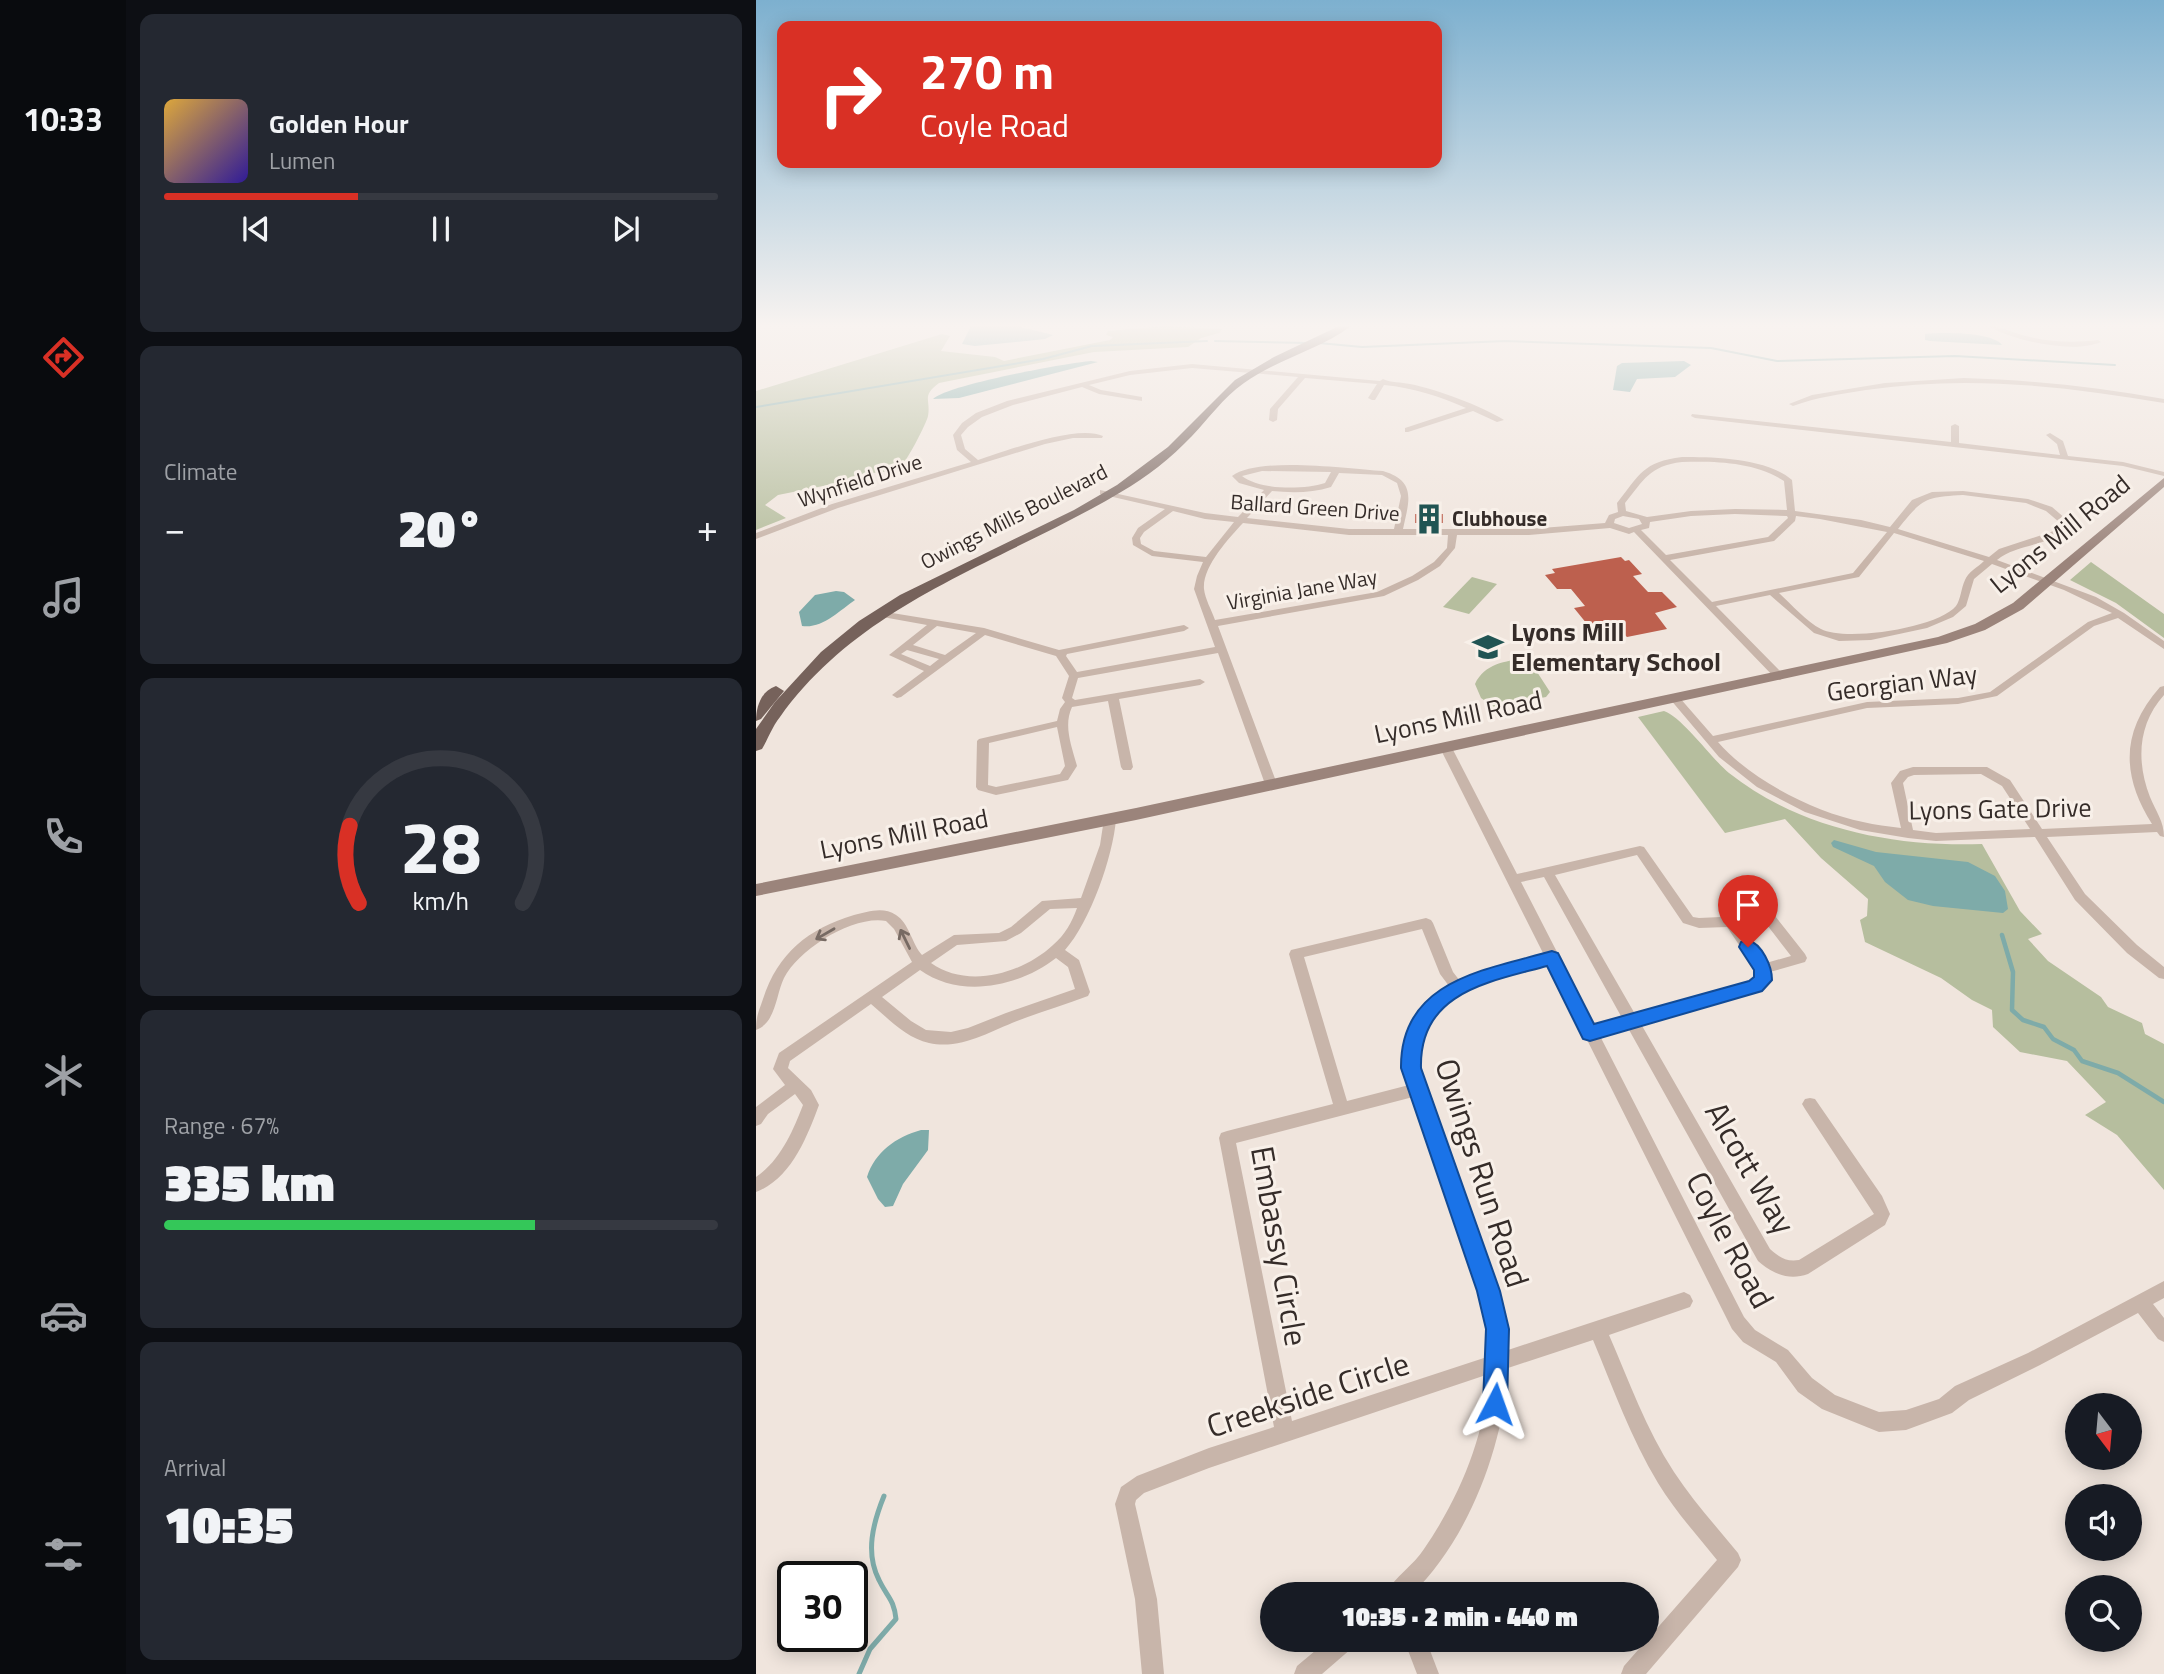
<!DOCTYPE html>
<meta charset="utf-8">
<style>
:root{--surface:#171b24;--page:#242831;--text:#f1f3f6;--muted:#9ea1a6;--line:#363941;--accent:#d93025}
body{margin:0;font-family:"Titillium Web",sans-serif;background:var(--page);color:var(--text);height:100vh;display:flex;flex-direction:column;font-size:26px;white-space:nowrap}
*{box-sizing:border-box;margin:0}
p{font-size:23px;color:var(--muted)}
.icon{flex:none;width:38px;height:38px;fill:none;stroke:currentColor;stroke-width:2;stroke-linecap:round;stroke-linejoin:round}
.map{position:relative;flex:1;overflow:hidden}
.drawer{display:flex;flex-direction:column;gap:14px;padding:14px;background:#0d0f14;width:630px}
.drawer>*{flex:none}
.top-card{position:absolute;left:21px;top:21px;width:665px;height:147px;border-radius:14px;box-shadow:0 4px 18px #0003;background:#d93025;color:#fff;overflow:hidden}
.needle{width:46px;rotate:164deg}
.controls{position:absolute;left:1309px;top:1393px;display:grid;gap:14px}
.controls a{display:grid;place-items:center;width:77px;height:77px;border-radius:50%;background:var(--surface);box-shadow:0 4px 18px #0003;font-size:35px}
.speed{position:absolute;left:21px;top:1561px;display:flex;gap:14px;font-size:35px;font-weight:700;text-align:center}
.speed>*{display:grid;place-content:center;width:91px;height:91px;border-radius:50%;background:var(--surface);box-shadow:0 4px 18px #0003;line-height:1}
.speed .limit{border:4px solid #111;border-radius:10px;background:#fff;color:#111}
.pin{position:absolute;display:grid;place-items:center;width:60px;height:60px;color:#fff;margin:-72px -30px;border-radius:50% 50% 50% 0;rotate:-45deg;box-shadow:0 0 7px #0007}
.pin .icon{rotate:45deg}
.me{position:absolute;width:77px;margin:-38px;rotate:4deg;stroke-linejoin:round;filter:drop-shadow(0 0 5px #0008)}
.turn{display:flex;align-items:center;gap:24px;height:147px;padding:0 28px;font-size:32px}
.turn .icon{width:91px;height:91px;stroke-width:2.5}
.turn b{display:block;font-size:49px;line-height:60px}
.big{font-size:52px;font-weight:800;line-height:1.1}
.drawer .widget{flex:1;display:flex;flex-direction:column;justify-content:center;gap:10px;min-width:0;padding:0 24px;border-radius:14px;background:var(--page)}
.drawer .dial{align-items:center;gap:0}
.dial svg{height:182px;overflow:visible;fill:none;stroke:var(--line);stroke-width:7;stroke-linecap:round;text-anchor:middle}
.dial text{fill:var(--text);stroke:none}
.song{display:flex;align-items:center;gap:21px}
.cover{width:84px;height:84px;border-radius:10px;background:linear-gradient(135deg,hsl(40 70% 55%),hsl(250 70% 35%))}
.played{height:7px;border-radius:4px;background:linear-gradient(90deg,var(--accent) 35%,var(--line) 35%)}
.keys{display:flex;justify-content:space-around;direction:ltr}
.heat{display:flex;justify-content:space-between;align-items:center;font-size:38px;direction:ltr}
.charge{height:10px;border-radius:5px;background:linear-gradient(90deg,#34c759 67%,var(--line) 0)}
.trip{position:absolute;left:504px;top:1582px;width:399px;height:70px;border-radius:35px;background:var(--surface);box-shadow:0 4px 18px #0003;font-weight:800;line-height:70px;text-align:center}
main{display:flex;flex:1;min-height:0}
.menu{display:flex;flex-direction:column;width:126px;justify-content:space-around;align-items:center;background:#090b0e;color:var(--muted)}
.menu .icon{width:49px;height:49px}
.menu .on{color:var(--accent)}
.menu b{font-size:32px;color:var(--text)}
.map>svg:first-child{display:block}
</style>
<main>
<nav class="menu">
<b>10:33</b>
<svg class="icon on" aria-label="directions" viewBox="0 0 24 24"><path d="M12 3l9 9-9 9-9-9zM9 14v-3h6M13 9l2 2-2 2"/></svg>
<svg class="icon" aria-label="music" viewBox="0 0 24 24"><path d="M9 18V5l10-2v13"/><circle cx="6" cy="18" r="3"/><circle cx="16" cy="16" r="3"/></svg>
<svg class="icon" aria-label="phone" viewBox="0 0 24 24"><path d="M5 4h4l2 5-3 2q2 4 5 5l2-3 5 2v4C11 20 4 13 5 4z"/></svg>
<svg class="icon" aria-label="climate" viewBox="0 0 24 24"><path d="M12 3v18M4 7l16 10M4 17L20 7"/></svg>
<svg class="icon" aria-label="car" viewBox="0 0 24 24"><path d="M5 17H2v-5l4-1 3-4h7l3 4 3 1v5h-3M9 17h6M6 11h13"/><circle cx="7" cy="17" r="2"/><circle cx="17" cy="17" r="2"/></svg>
<svg class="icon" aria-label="filters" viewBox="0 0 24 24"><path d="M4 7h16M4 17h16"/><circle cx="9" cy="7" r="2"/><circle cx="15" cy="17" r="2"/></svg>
</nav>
<section class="drawer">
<div class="widget">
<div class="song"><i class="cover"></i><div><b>Golden Hour</b><p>Lumen</p></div></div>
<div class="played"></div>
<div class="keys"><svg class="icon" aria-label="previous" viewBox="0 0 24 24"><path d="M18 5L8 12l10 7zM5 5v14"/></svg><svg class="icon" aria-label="pause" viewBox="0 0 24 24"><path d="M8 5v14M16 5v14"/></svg><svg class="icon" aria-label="next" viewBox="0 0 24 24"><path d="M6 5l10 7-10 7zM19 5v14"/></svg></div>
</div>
<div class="widget"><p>Climate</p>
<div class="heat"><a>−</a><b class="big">20°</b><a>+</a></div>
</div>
<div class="widget dial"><svg viewBox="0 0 100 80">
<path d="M14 69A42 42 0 1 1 86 69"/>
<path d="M14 69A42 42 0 0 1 10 35" stroke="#d93025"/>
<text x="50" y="56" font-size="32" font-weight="700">28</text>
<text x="50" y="72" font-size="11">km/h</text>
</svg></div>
<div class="widget"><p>Range · 67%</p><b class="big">335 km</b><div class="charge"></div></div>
<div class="widget"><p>Arrival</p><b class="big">10:35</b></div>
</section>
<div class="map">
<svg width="1408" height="1674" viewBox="0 0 1408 1674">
<rect width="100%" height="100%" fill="#f0e5dd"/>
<g fill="#b6be9e">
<path d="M410,326L466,329L463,333L445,338L432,347L338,352L183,383C165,396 175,400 172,416C171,422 152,459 147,463C133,479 107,467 92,481L22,495L9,505L30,518L0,530V391L186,334L194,336L185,351L239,357L248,361L354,340L357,337L350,335L352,331Z"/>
<path d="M1335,562L1408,614V638L1360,603L1314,580Z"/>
<path d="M716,577L741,584L713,614L687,607Z"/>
<path d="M772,658L794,692L790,697L738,707L725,698L719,684C729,663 750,661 772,658Z"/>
<path d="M908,711C926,717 955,758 973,773C1044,829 1138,847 1226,844L1264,911L1286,934L1272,939L1292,961L1345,997L1352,1007L1386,1023L1389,1034L1408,1044V1190L1361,1135L1329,1115L1350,1102L1311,1061L1264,1052L1237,1027L1236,1010L1216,1000L1185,978L1109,942L1104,920L1111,916L1112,899L1065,858L1029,819L969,833L882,717Z"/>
</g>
<g fill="#7eaba9">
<path d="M215,326H261L297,335L289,339L219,346L206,344Z"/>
<path d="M1169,334C1185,332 1237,332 1246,345L1174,341L1169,340Z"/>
<path d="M335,361L342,362L203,398L177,399C191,385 309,363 335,361Z"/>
<path d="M928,361L935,365L919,377L881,379L874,392L857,390L861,366L866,363Z"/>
<path d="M80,591L88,592L99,600C83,611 66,629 46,626L43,612L59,595Z"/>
<path d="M1078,840L1120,852L1212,862L1239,876L1249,891L1252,909L1247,913L1177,906L1152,900L1129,882L1118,866L1077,847L1075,843Z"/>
<path d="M165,1130H173L172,1150L147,1184L137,1206L129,1207L122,1199L111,1177C119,1152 140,1137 165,1130Z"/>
</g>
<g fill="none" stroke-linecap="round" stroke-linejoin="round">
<g stroke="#7eaba9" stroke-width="2">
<path d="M459,341L552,343"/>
<path d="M563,343L606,347L749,341L955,348L1021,361L1199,356L1359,365"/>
<path d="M0,407L287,359L336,346L451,341"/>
</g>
<path stroke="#7eaba9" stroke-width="4.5" d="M1246,935L1257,972L1256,1010L1267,1020L1288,1027L1297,1039L1318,1050L1326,1061L1362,1073L1408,1102"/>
<path stroke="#7eaba9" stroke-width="5" d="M103,1674L114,1649L140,1619C138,1599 131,1597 123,1580C109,1553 117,1523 128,1496"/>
</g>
<g fill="#bd604e">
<rect x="659" y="514" width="28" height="9"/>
<path d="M865,557L869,561L873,560L886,574L877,576L892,592H906L921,607L899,613L911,629L871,637L855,622L831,624L818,608L829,606L815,589H801L789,575L799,573L796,569Z"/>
</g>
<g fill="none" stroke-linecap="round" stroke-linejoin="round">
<g fill="#c8b5aa" fill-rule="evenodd">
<path d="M1232,326C1245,326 1257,333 1270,336C1294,342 1318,343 1342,340L1345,342C1317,354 1258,341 1232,326Z"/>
<path d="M436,364L624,381L627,379C635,383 645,382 654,384C680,389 726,406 748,420L741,422L717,411L652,432H649V428L710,408C683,396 658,388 628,385L619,400H616L612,398L621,384L549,378L522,409L521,420L517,422L513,420L514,409L542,377L436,368L374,375L333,385L345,390L386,397V401L343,394L326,387L257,405L226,417L212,427L205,435L209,449L222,460C250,451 321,424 347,436L346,438H317L289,444L82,508L0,539V533L76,504L215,462L201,450L197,435L206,423L220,413L251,401L374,371Z"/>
<path d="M1208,378C1276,380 1342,387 1408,399V403C1309,386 1210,375 1110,390C1085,394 1061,397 1037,406L1033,404L1056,395L1129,383Z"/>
<path d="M936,414L1195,442V426L1199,424L1203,426V443L1304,455L1301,444L1290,435L1294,433L1307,441L1312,456L1367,462L1408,472V476L1367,466L939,418L935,416Z"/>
<path d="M926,457C959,457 1010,458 1036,480L1039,511L1105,520L1134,527L1156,500L1176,492L1207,491L1272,499L1296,507L1310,519L1308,530C1290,547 1260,544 1241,560L1340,597L1368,613L1408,641V649L1362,618L1338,626L1241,696L1202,704L1111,708L962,742C995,780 1058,812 1107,822C1119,825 1132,826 1145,828L1135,783L1144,771L1157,767H1231L1254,780L1286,829L1396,824C1365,775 1365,731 1404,687L1408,686V695C1382,724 1380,761 1394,797C1400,812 1408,821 1408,837L1404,836L1401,832L1291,837L1329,894L1381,945L1408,967V979L1403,978L1371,953L1319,900L1279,837L1180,841L1152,838L1104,830L1049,812L1001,787L963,757L914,699L915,697H923L957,736L1111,702L1202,698L1234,692L1332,622L1356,613L1308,590L1236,564L1218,579L1210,606L1197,617L1171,628L1115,640L1083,641L1058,633L1014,595L960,606L1028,675L1029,677L1024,680L1020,679L878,532L873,534L854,528L773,535H701L699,548L684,566L662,580L628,596L462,626L521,784L515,788L509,784L462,653L322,678L316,698L319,700L444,679L449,682L444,685L363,699L377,767L375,770H367L365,767L352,701L316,707C307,726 316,747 321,766L312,780L240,795L222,790L220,787L221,741L223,739L301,721L304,709L309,702L306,698L313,676L300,656L229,635L145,697L141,698L136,695L168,671L133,655L171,625L121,616L119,614L124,611L228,628L303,650L428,625L433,628L428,631L311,654L310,656L321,672L459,647L438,589L441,576L447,562L396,556L377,545L376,538L382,528L409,509L344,494V490L449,513L482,517L508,490L483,483L476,476C503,456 592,469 627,471C661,481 653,501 647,529H773L849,523L853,515L862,512L861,503C884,474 887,462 926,457ZM926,462C960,461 999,462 1028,481L1031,510L979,509L935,511L891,517L870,511L869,503C888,480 893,466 926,462ZM506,471L575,472L569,483C547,490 504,490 486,476ZM583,473L626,475L641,483L645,496L638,529H593L491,518L516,491C536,493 556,493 575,487ZM1207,495L1270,503L1290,511L1303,522L1300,529L1295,532L1243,549L1233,557L1142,529C1166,499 1168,497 1207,495ZM417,511L449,519L478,522L450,557L398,551L385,544L384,538L388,532ZM979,514L1031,516L1032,518L1012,537L910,555L885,530L893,528L894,522L935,516ZM867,516L883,519L886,524L873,528L858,523L859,519ZM1040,516L1064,519L1131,532L1097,573L956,602L914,560L1018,541L1039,521ZM487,523L593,535H692L691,548L678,562L656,576L621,592L459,620C456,611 449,599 448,589C446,567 473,538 487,523ZM1138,533L1228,561C1222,567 1212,572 1209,580C1205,588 1205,599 1200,606C1182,628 1089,642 1065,629C1051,622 1035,604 1023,593L1103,577ZM181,626L220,633L189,655L157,645ZM151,650L183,659L174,666L145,654ZM301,727L309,766L304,774L240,787L232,785L233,743ZM1225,774L1246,786L1274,829L1180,833L1157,830L1147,783L1152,777L1158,775Z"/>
<path d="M689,743L695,746L761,874L884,846L888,847L937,917L943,918L965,917L976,919L1011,910L1016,912L1049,954L1051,958L1049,962L1014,972L1012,984L1004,990L885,1024L1014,1249C1023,1257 1030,1262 1043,1260L1118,1214L1049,1109L1046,1104L1049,1099L1054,1098L1059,1099L1126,1196L1134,1214L1129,1225L1052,1274C1033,1281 1017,1274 1002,1261L872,1028L844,1036L988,1317L999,1330L1032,1350L1056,1378L1079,1395L1123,1412L1150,1410L1183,1399L1199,1386L1272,1353L1408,1281V1298L1397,1304L1408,1318V1342L1402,1339L1382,1313L1284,1365L1213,1400L1196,1413L1150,1430L1123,1432L1066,1409L1042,1392L1020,1362L987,1342L976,1329L793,964C753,975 697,983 673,1021C664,1035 664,1052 662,1068L742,1291L750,1327L752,1350L928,1292L934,1295L937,1301L934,1307L853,1335C873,1381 890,1429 918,1472C937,1501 960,1526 982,1553L985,1560L982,1567L890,1674H865L868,1666L961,1560C941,1535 919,1511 902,1483C875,1438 857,1388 837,1340L752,1368C748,1446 712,1540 656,1594H630C638,1577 658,1565 668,1549C703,1498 729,1437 733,1374L453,1468L388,1493L380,1500L379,1504L401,1599L408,1674H386L379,1599L359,1504L365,1487L381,1476L453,1448L518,1427L463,1138L465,1133L471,1131L577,1104L533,954L535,950L670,918L675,920L677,923L697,972L704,981L747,966L788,955L683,746ZM881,855L927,923L943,928L971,927L1000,970V978L994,982L879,1014L799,875ZM788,877L866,1018L839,1026L765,882ZM1008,921L1035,956L1010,963L985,927ZM666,929L684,974L693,986C658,1010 639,1043 653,1085L591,1101L548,957ZM657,1097L724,1291L732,1327L734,1356L536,1421L480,1143Z"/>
<path d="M354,815L360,819C357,857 334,922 309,950L323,960L334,992L332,996C308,1005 284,1012 261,1021C233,1032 204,1050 173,1043C150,1038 133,1019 115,1004L34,1061L32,1068L55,1090L63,1105C51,1137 35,1179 0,1192V1177C24,1161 37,1131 47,1105L39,1094L12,1114L5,1124L0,1126V1107L29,1085L17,1069L23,1053L156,962L138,929L130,921C97,915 43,949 28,978C20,994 20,1023 0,1030C0,1016 3,1011 7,999C22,953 52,929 98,915C111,912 127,906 140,915C153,923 156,944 166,955L198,935L243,933L255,927L286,901L325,898L344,845L348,819ZM321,908C316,922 309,935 297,945C266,974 211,989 175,963L201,945L250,941L265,933L294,909ZM300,958L312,967L319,989L250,1013L212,1028L195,1032L170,1030L155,1021L126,997L164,970C204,999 263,987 300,958Z"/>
<path d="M572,1640H599L596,1648L566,1674H538L541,1666Z"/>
<path d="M648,1640H670L683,1674H661Z"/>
</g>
<path fill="#9b847b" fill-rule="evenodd" d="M1408,478V487L1267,609L1229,630L1191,643L380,820L0,896V884L380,808L1182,637L1219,624L1257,603Z"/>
<g fill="#76625b" fill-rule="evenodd">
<path d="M583,326H595C563,350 521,359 488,383C467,398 453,418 436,436C415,458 391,477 365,492C248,562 107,600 24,717C16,727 12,739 6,749L0,751V729L19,702L65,652L103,621L144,595L318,510L361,485L412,447L479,380L518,357Z"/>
<path d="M20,686L28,691L5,719L0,721C0,707 5,691 20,686Z"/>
</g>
</g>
<defs><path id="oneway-shaft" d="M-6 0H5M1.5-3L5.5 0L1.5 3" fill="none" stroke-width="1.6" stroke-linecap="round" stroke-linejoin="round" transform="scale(1.75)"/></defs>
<g stroke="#776a63">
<use href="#oneway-shaft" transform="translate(69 934) rotate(150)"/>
<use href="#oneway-shaft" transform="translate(149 939) rotate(-116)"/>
</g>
<linearGradient id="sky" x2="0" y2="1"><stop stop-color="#7db0cf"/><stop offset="0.58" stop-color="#f8f3f0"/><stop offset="1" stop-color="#f8f3f0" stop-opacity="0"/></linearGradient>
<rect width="1408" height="561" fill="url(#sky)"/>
<path fill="#1a73e8" stroke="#114b97" stroke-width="2" d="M992,940C1006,944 1016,966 1016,980L1006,991L834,1041L827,1039L791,966C733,982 663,992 665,1068L744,1291L753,1329L751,1404L748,1413L739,1417L730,1413L727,1404L730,1329L721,1291L645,1068C644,980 729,970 796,951L802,953L838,1024L993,981L998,977V970L983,947L985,942Z"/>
<defs>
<g id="building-bare" transform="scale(2.415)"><path d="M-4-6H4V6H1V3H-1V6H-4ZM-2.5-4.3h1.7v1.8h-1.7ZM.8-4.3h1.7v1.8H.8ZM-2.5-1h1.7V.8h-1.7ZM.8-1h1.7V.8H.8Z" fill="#215453" stroke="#f8f0e9" stroke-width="2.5" paint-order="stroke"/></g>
<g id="school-bare" transform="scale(2.415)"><path d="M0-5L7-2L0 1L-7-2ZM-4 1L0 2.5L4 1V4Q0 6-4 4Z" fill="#215453" stroke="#f8f0e9" stroke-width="2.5" paint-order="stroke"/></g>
</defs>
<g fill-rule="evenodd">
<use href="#building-bare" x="673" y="519"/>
<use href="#school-bare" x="732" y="647"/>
</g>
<g text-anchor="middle" stroke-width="6" stroke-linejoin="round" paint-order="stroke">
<g font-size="21" fill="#352c29" stroke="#f8f0e9">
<text transform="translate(104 481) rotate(-18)" y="7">Wynfield Drive</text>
<text transform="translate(559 508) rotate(4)" y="7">Ballard Green Drive</text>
<text transform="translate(258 517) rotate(-27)" y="7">Owings Mills Boulevard</text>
<text transform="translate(546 590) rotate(-10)" y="7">Virginia Jane Way</text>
</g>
<g font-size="21" font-weight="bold" fill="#352c29" stroke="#f8f0e9" text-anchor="start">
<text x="696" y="526">Clubhouse</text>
</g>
<g font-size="26" fill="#352c29" stroke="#f8f0e9">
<text transform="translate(1304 534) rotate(-39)" y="9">Lyons Mill Road</text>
<text transform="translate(1146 683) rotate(-7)" y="9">Georgian Way</text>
<text transform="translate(702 717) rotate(-12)" y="9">Lyons Mill Road</text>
<text transform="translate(1244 809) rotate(-1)" y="9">Lyons Gate Drive</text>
<text transform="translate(148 834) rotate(-11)" y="9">Lyons Mill Road</text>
</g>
<g font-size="26" font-weight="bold" fill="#352c29" stroke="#f8f0e9" text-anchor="start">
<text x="755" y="641">Lyons Mill<tspan x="755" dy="30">Elementary School</tspan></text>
</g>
<g font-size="32" fill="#352c29" stroke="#f8f0e9">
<text transform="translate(994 1168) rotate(60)" y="11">Alcott Way</text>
<text transform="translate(726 1173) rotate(72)" y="11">Owings Run Road</text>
<text transform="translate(974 1240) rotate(62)" y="11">Coyle Road</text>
<text transform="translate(523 1246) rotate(80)" y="11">Embassy Circle</text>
<text transform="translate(552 1395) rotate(-18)" y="11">Creekside Circle</text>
</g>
</g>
</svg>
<div class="controls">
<a><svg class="needle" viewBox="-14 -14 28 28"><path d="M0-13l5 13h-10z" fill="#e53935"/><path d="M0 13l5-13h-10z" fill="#9ea1a6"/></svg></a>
<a><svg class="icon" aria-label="sound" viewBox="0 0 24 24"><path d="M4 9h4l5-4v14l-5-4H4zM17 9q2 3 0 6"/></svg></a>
<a><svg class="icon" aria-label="search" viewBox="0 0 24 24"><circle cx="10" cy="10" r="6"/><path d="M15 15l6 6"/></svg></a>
</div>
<div class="speed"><div class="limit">30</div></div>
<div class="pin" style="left:992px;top:947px;background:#d93025"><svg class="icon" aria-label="arrive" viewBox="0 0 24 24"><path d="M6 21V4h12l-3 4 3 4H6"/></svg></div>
<svg class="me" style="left:739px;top:1404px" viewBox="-20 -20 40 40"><path d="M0-17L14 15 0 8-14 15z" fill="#1a73e8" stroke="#fff" stroke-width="4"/></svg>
<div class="trip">10:35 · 2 min · 440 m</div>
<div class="top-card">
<div class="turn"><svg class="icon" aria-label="right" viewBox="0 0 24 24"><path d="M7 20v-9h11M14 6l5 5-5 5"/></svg><div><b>270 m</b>Coyle Road</div></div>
</div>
</div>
</main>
